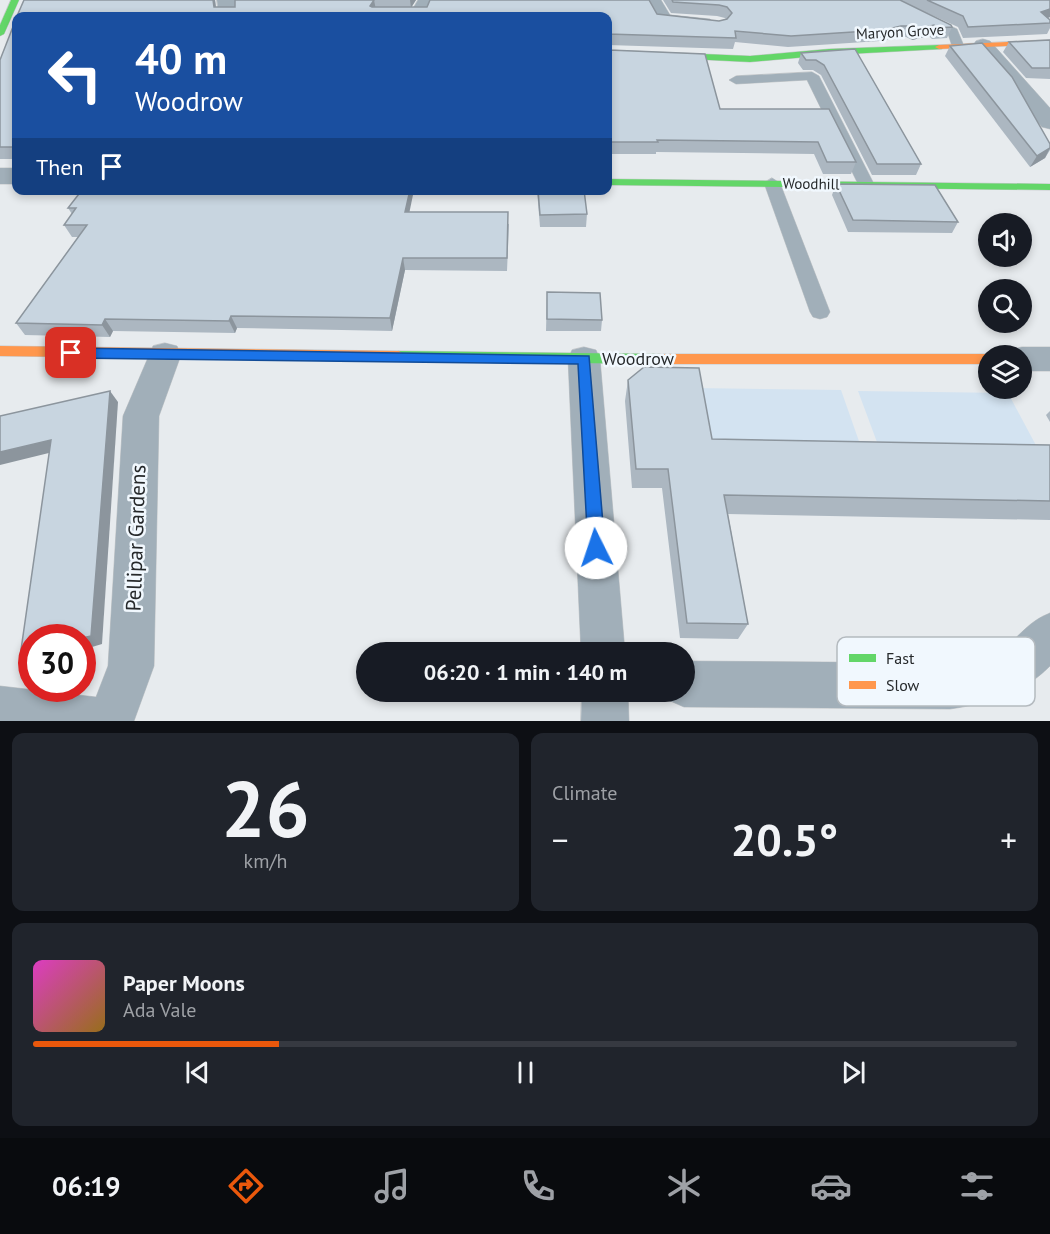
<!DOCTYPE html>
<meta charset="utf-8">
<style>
:root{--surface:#171b24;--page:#20242c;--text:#f1f3f6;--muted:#9ea1a6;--line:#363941;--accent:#ea580c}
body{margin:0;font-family:"PT Sans",sans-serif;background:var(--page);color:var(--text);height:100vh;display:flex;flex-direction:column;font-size:22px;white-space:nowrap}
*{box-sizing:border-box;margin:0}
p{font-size:20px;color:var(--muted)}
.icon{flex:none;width:33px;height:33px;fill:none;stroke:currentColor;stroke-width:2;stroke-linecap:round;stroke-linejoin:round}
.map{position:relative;height:721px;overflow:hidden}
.details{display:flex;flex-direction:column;gap:12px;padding:12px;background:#0d0f14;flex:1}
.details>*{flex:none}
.hud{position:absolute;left:12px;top:12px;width:600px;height:183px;border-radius:12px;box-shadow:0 3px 9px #0003;background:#1a4fa0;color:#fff;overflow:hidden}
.tools{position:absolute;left:978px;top:213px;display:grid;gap:12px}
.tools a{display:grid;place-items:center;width:54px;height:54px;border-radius:50%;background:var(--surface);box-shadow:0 3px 9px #0003;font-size:30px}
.speed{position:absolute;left:18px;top:624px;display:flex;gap:12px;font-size:30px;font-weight:700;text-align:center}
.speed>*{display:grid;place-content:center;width:78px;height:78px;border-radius:50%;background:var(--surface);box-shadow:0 3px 9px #0003;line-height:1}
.speed .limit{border:9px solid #d22;background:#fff;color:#111}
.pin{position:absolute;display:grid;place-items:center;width:51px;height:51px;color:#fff;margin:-26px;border-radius:12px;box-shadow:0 3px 9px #0006}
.me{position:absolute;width:66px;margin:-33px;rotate:356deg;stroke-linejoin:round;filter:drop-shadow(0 0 4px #0008)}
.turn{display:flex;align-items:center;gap:21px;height:126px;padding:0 24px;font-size:27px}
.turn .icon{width:78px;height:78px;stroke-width:2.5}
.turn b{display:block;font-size:42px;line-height:51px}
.then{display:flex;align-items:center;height:57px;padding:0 24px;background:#0003;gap:12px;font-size:22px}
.big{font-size:45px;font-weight:700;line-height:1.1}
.details .widget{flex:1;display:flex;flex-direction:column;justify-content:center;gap:9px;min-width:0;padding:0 21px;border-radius:12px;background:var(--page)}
.details .dial{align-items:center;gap:0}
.dial b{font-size:78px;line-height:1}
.song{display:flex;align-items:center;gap:18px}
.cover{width:72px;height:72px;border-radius:9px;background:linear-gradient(135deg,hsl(310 70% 55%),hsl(40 70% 35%))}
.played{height:6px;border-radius:3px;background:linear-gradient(90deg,var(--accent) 25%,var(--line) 25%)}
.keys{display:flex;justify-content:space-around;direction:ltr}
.heat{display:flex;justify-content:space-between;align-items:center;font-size:33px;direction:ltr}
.details .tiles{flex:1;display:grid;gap:12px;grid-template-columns:1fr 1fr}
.widget:last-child{grid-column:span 2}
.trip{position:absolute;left:356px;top:642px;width:339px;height:60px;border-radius:30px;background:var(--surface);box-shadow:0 3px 9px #0003;font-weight:700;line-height:60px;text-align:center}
.tabs{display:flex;height:96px;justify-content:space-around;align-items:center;background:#090b0e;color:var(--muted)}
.tabs .icon{width:42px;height:42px}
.tabs .active{color:var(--accent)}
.tabs b{font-size:27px;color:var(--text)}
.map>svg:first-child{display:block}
</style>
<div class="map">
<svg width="1050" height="721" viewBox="0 0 1050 721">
<rect width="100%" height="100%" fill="#e7ebee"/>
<g fill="#d3e3f1">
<path d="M693,388L841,390L861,447L705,458Z"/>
<path d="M858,391L1008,393L1046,464L884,461Z"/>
</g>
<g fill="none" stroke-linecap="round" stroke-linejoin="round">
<g stroke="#c5c8ca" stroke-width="1">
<g id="lane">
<path d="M879,0H894L957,29L964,46L958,50L953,49L948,34Z"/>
<path d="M812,72L819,76L874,184L872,187L866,189L858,184L807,80L736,84L729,80L736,76Z"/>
<path d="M772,178L780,183L830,312L827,317L820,319L813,317L810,312L764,183Z"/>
</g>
</g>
<g stroke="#c5c8ca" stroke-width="1">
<g id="street">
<path d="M217,0H235L237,16H219Z"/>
<path d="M418,0H436L428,16H374L376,12L412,10Z"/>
<path d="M643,0H661L670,15L710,19L713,23L710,27L703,29L657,24Z"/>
<path d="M983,39L990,41L1050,108V129L1042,127L976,49L973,45L976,41Z"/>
<rect x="0" y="168" width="16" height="16"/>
<path d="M165,343L177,346L181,355L159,416L154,666L134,721H0V686L96,697L108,666L123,416L153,346Z"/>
<path d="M584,347L596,350L600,359L625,652H581L568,359L572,350Z"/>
<path d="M1022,347H1050V371H1022V356H1007L1010,350Z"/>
<path d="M1050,613V666C1021,695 990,703 950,709L684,707L668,700L664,692H684V661L950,663C969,660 989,659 1005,647C1022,634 1029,621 1050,613Z"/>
<path d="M582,692H628L629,721H581Z"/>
</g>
</g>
<g stroke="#c5c8ca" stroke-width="1">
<g id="fast">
<path d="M11,0H19L4,34L0,36V25Z"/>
<path d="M939,45L943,47L942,49L829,55L750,62L608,55V50L750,56L829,49Z"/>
<path d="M608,179L1050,184V190L608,185Z"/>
<path d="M399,351L661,354L668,359L661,364L399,361L392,356Z"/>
</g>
</g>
<g stroke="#c5c8ca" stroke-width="1">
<g id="slow">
<path d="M1050,40V44L939,49L935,47L939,45Z"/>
<path d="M0,346L399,351L406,356L399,361L0,356Z"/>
<path d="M661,354H988L993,356H988V364H661L654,359Z"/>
</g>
</g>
<use href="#lane" fill="#a1afb9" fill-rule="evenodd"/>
<use href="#street" fill="#a1afb9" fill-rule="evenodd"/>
<use href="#fast" fill="#63d668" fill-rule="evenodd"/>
<use href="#slow" fill="#ff974d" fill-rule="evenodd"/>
</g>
<g fill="#acb7c1">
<path d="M215,0L216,7H235V0H416L411,7L657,14L719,21L726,19L725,18L717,16L671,13L663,0H1050V17L1048,18L1050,20V28L1047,34L963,38L958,27L912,6L952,27L947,38L932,39L929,36L912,40L906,37H897L880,41L788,47L735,42L733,49L608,45V16H17Z"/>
<path d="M16,19V159H0V60Z"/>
<path d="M1050,40V79L1026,78L1003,52L1009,42Z"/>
<path d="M950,46L1050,144V150L1045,158L1030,167L945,56Z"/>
<path d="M608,48L720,109H829L856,162L851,174H823L814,154L656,152V154H608Z"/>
<path d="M855,49L921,164L916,175H872L821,75L813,70H803L798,63L801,53Z"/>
<path d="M836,184L958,222L952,233L848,232L832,195Z"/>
<path d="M537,190H584L587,214L586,227H540Z"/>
<path d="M68,208L410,212L509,224L507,271L405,270L392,331L237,328L235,333L113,331L110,337L25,335L16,323L78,237H72L64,225L72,214Z"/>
<path d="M547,292L602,320L601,331H546Z"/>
<path d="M628,380L712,439L1050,445V520L728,514L748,624L738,639L680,638L662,488H632L625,401Z"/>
<path d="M1050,411V422L1046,415Z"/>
</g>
<g fill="#8c959d">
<path d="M213,0H215L217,16L214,7Z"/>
<path d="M374,0L376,10L370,6Z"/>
<path d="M410,0H416L411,8Z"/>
<path d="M1050,9V17L1035,23L1041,12Z"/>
<path d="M934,25L929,36L912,40L917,29Z"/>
<path d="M901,26L897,37L880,41L884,30Z"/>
<path d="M1050,148L1045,158L1030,167L1037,156Z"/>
<path d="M410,190H414L407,224L405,212Z"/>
<path d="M403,258L405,270L392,331L390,318Z"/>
<path d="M231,316L237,328L235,333L229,321Z"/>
<path d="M105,319L113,331L110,337L102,325Z"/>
<path d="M110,391L118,402L102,644L82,650V638Z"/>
<path d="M51,440L61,450L0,465V452Z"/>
<path d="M32,653V664L20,657Z"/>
</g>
<g fill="#c8d5e0" stroke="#8c959d" stroke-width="1.5">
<path d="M24,0H213L214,7H235V0H374L370,6L372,7H427L430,0H649L657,14L719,21L727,19L732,13L727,7L719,5L673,2L672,0H900L951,25L952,27L937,28L934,25L917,29L910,26H901L884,30L791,36L735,31L736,38L608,34V16H17Z"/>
<path d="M927,0H1050V9L1041,12L1050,20V23L968,27L963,16Z"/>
<path d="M16,19V147H0V60Z"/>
<path d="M1050,40V68H1032L1009,42Z"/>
<path d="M982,43L1012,77L1050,144V148L1037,156L950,46Z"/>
<path d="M608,48L609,50L705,54L720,109H829L856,162H827L818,142L657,140L658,142H608Z"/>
<path d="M855,49L921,164H877L824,65L816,60H806L801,53Z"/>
<path d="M836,184L935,185L958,222L853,220Z"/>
<path d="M82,190H410L405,212H508L507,258H403L390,318L231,316L229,321L105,319L102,325L16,323L87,225H64L76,208H68Z"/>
<path d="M538,190H584L587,214L540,215Z"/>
<path d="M547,292L600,293L602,320L547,319Z"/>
<path d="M644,367L699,368L712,439L1050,445V501L724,495L748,624L687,623L668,469H636L628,380Z"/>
<path d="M110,391L91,636L82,638H32V653L20,657L51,440L0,452V416Z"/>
</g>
<path fill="#1a73e8" stroke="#114b97" stroke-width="1.5" d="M71,348L589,356L605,548L602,554L596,556L590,554L588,548L578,364L71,358L64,353Z"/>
<g text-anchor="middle" stroke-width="5" stroke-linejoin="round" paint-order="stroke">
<g font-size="15" fill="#26292b" stroke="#f1f8fe">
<text transform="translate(900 32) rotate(-3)" y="5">Maryon Grove</text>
<text transform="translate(811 184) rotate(1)" y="5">Woodhill</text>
</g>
<g font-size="18" fill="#26292b" stroke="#f1f8fe">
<text x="638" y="365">Woodrow</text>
</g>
<g font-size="21" fill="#26292b" stroke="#f1f8fe">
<text transform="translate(136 538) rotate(-88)" y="7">Pellipar Gardens</text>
</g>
</g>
<rect x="837" y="637" width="198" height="69" rx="9" fill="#f1f8fe" stroke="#b4babf" stroke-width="1.5"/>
<rect x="849" y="654" width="27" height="8" fill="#63d668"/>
<rect x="849" y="681" width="27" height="8" fill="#ff974d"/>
<g font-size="16" fill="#26292b">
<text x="886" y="664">Fast</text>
<text x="886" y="691">Slow</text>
</g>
</svg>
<div class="tools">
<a><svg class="icon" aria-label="sound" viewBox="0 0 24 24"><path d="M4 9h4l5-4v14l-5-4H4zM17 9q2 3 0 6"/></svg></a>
<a><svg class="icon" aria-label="search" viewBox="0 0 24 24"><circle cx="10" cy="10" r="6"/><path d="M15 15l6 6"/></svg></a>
<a><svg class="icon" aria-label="layers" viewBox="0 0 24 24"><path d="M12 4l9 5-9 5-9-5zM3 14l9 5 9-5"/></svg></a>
</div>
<div class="speed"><div class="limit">30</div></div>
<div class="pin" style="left:71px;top:353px;background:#d93025"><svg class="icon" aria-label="arrive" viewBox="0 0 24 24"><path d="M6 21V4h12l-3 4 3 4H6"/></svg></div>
<svg class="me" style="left:596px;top:548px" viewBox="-20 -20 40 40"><circle r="19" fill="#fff"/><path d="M0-13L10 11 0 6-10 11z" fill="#1a73e8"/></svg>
<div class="trip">06:20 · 1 min · 140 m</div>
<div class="hud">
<div class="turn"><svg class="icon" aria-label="left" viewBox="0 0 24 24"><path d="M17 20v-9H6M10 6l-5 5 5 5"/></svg><div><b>40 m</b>Woodrow</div></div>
<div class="then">Then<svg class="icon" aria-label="arrive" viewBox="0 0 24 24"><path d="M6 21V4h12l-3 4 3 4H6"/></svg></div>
</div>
</div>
<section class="details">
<div class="tiles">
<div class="widget dial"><b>26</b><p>km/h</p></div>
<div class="widget"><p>Climate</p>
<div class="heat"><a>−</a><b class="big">20.5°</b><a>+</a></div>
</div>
<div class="widget">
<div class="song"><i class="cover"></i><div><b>Paper Moons</b><p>Ada Vale</p></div></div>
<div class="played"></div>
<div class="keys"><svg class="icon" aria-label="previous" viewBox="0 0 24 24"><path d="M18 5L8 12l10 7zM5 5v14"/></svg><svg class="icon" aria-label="pause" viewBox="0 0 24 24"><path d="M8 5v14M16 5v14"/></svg><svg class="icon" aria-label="next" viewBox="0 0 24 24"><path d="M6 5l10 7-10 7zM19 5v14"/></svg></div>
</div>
</div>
</section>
<nav class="tabs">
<b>06:19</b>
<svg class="icon active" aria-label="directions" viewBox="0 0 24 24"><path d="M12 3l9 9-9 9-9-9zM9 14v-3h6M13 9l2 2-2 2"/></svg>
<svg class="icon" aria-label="music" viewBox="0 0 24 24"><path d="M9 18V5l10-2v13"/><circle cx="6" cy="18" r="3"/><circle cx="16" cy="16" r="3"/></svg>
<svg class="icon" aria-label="phone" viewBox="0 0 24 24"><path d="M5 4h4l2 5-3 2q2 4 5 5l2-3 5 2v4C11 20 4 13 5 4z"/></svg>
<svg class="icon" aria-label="climate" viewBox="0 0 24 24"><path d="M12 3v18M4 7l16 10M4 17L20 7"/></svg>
<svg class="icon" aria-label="car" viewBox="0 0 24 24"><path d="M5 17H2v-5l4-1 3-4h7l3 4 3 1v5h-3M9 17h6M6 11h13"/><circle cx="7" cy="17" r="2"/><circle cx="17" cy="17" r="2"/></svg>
<svg class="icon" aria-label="filters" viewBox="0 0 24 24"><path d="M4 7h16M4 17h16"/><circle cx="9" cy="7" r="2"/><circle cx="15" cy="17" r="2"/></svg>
</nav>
